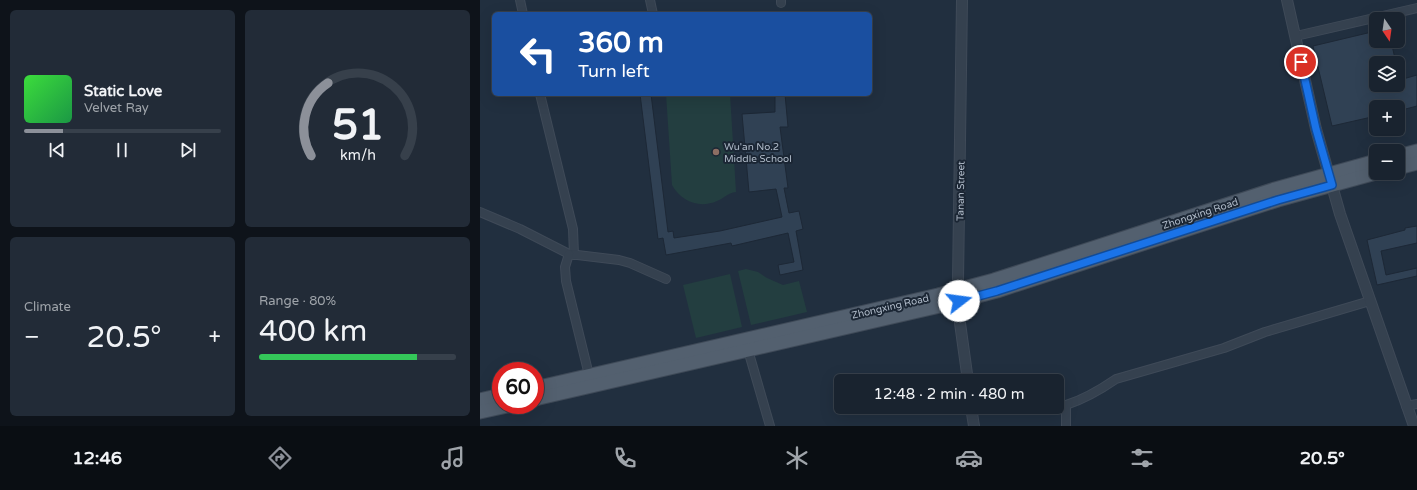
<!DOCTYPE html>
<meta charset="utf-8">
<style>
:root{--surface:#19232f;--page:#222b37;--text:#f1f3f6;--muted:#9fa4aa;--line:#37404b;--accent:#8c9099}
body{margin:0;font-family:"Varela Round",sans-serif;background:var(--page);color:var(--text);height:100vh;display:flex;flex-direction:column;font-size:15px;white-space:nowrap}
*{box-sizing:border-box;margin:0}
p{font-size:13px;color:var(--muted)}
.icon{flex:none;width:22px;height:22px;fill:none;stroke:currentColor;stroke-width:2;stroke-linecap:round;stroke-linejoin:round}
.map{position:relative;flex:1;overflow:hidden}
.panel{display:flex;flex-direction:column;gap:10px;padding:10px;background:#0e131a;width:480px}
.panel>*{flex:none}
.banner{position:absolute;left:12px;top:12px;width:380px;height:84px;border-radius:6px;box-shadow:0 4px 16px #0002,0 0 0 1px var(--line);background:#1a4fa0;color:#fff;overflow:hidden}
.needle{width:26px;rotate:167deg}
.buttons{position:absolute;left:889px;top:12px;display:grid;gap:8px}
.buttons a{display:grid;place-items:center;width:36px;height:36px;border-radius:6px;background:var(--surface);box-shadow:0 4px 16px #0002,0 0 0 1px var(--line);font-size:20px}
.speed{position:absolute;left:12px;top:362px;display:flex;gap:8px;font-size:20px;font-weight:700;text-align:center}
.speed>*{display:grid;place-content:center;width:52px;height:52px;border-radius:50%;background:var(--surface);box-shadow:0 4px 16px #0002,0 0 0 1px var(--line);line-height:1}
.speed .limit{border:6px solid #d22;background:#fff;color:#111}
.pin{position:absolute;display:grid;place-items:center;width:34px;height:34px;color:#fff;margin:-17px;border:2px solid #fff;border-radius:50%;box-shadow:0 1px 4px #0007}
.me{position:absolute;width:44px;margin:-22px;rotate:75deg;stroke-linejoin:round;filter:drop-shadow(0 0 3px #0008)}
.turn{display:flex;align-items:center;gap:14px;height:84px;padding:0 20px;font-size:18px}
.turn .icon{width:52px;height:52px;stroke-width:2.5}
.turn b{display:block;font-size:28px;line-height:34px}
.big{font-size:30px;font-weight:600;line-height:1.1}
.panel .tile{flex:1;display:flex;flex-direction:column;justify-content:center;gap:6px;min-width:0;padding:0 14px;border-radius:6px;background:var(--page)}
.panel .dial{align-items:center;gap:0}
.dial svg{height:104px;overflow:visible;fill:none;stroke:var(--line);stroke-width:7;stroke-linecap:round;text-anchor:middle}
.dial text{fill:var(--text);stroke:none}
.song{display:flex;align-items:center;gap:12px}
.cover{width:48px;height:48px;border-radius:6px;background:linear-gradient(135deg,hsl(120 70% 55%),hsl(140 70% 35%))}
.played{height:4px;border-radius:2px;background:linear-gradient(90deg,var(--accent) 20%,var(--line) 20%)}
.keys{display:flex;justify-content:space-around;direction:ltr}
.heat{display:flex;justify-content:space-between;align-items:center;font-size:22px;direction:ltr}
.charge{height:6px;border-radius:3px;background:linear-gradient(90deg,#34c759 80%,var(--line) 0)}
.panel .tiles{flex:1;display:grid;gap:10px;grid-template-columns:repeat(2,1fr)}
.trip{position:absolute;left:354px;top:374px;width:230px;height:40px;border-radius:6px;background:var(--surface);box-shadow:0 4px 16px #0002,0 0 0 1px var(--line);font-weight:600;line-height:40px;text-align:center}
.tab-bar{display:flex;height:64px;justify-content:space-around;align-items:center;background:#0a0e13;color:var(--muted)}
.tab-bar .icon{width:28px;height:28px}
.tab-bar .selected{color:var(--accent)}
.tab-bar b{font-size:18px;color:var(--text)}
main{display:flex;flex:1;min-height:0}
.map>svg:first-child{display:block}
</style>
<main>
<section class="panel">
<div class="tiles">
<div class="tile">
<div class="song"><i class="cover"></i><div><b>Static Love</b><p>Velvet Ray</p></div></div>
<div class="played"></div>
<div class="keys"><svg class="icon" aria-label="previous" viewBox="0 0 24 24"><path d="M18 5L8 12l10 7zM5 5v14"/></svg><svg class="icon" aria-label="pause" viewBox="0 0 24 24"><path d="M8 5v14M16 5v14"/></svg><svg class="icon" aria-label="next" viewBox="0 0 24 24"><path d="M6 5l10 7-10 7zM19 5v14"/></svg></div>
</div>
<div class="tile dial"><svg viewBox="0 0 100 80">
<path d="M14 69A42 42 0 1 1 86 69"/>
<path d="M14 69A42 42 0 0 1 27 13" stroke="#8c9099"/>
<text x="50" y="56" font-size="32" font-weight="700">51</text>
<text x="50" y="72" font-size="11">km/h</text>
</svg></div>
<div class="tile"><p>Climate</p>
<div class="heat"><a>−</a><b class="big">20.5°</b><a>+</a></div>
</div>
<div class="tile"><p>Range · 80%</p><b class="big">400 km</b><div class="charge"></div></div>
</div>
</section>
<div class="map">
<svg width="937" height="426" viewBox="0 0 937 426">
<rect width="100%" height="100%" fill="#212f3f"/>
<g fill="#233e40">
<path d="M186,94H250L256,192C247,193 245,198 237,201C219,209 201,201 192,185Z"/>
<path d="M266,269L278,272L287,278L303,285L319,281L327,312L271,325L258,271Z"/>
<path d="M250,274L262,327L216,338L203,285Z"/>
</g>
<g fill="#304154" stroke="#1d2836">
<path d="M896,31V41H911L916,63H896V85H918V83H923V79L937,75V106L918,111V107H896V116L852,126L833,46Z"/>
<path d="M160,94H171L188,232L193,231L194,238L240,231L302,217L296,189L269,192L262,114L295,112V94H305L308,127H300L308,188H304L309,213L319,211L323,229L316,231L323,270L300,275L298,265L314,262L308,233L252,246L251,243L186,255L183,238L178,239Z"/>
<path d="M937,226V243L901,251L906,275L937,268V276L897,285L887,240L925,230V228Z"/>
</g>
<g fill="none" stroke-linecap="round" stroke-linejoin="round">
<g stroke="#3f4a58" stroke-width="10">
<g id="minor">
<path d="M40,0L43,14"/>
<path d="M170,0L173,14"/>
<path d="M301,0V3"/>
<path d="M816,36L937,8"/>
<path d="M60,94L93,229L94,255"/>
<path d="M0,212L40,229L89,254L139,260L150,263L186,279"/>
<path d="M89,254L85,267L86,281L109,375"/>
<path d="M268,350L290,426"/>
<path d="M926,406L937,404"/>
<path d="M586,426V405C605,399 620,390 636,379L744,348L785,332L890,301"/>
</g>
</g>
<g stroke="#3f4a58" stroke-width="12">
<g id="tertiary">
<path d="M482,0L478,281L480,323L488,381"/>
<path d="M807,0L836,129L860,214L934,426"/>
<path d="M491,407L494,426"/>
</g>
</g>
<g stroke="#3f4a58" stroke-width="15">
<g id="primary">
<path d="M918,156L937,151"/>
<path d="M918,168L937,163"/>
<path d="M55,388L458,295L514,280L795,189L896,161"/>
<path d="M55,399L460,306L517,291L798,200L896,173"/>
<path d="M0,400L21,395"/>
<path d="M0,412L31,405"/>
</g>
</g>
<use href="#minor" stroke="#35414f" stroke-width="8"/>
<use href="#tertiary" stroke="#35414f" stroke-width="10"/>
<use href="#primary" stroke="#53606f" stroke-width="13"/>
</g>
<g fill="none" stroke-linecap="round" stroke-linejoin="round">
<g stroke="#114b97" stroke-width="10">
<path id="route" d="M479,301L517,291L798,200L852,185L836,129L821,62"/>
</g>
<use href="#route" stroke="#1a73e8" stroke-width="7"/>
</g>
<circle fill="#8d6e63" stroke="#1b2634" stroke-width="1.5" cx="236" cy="152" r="4"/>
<g text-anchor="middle" stroke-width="4" stroke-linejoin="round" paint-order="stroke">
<g font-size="10" fill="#b1bcca" stroke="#1b2634" text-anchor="start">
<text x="244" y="150">Wu'an No.2<tspan x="244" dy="12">Middle School</tspan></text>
</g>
<g font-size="10" fill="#b1bcca" stroke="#1b2634">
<text transform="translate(480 191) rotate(-89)" y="4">Tanan Street</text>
<text transform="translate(720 213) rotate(-18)" y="4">Zhongxing Road</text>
<text transform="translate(410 306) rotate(-13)" y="4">Zhongxing Road</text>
</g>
</g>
</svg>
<div class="buttons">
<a><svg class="needle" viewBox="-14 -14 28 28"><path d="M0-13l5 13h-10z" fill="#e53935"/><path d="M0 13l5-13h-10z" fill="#9fa4aa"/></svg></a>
<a><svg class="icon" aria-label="layers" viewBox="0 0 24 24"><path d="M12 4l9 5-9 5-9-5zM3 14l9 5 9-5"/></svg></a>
<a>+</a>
<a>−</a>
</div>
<div class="speed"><div class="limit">60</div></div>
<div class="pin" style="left:821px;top:62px;background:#d93025"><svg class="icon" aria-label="arrive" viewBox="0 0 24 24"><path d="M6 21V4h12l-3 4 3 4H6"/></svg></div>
<svg class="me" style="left:479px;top:301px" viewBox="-20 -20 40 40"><circle r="19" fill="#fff"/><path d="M0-13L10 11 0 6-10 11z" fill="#1a73e8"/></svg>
<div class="trip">12:48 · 2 min · 480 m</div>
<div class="banner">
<div class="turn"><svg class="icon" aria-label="left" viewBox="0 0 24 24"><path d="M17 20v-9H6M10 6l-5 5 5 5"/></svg><div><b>360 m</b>Turn left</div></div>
</div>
</div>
</main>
<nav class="tab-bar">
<b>12:46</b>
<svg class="icon selected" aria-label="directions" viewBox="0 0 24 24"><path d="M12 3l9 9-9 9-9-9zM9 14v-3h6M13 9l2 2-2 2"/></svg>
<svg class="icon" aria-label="music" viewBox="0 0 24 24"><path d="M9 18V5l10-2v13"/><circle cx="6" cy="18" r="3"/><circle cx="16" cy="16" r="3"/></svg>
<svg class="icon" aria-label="phone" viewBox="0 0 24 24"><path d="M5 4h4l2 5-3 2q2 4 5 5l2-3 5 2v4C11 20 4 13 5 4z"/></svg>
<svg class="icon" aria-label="climate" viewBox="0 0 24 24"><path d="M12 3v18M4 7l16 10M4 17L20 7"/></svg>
<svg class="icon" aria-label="car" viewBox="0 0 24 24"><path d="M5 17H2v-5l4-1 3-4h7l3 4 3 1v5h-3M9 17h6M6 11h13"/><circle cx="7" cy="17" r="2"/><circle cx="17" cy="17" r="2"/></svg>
<svg class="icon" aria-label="filters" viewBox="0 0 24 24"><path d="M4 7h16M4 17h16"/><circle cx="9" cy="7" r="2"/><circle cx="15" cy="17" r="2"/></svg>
<b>20.5°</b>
</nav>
